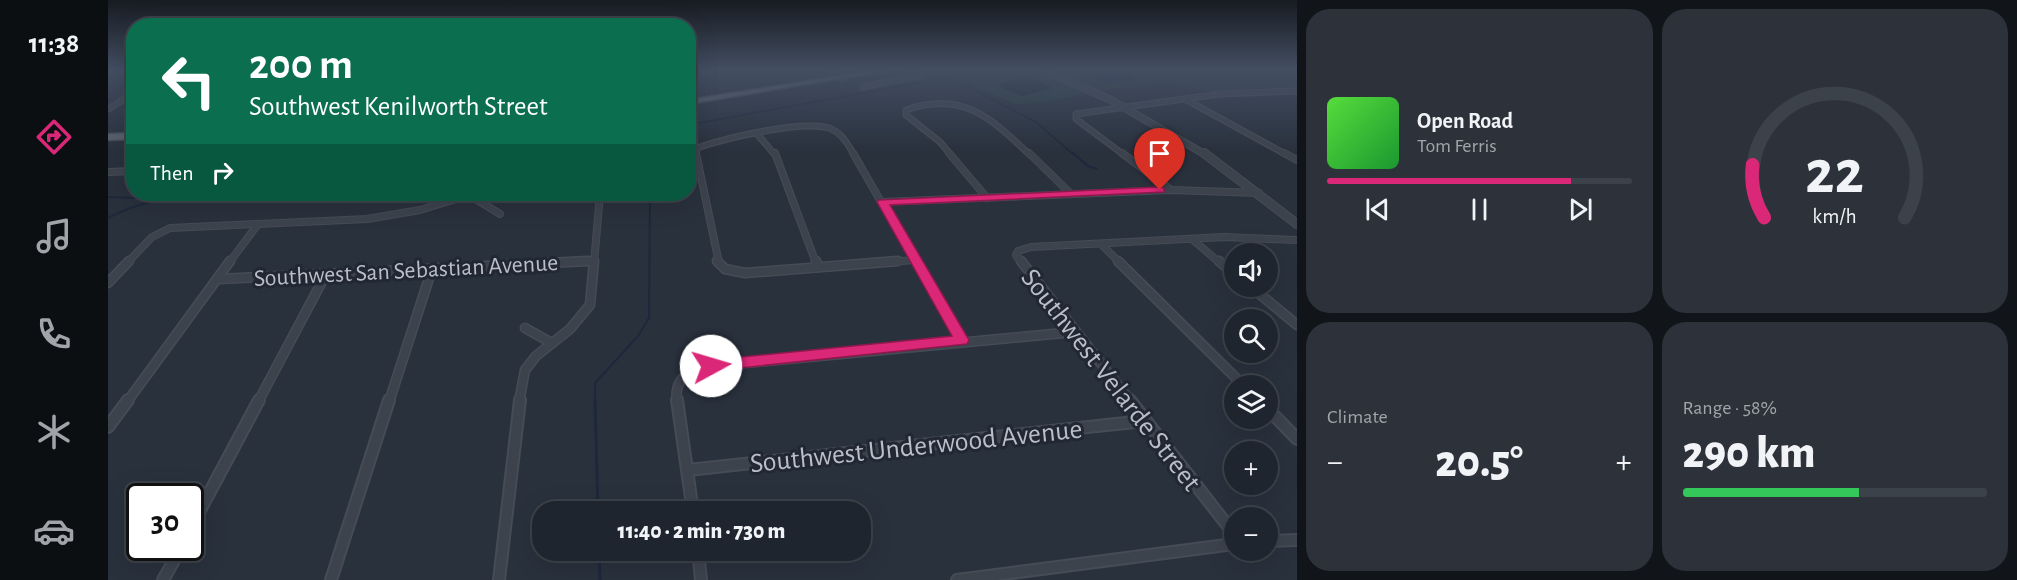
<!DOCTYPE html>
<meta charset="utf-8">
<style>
:root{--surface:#1f252e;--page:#2c313a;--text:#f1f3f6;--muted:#a1a5aa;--line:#3c424a;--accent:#db2777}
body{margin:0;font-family:"Alegreya Sans",sans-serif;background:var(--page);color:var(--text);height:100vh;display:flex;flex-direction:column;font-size:22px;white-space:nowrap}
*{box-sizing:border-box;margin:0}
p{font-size:20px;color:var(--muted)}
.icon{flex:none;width:33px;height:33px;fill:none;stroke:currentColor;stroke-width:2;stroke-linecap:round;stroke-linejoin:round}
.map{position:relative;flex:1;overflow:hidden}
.drawer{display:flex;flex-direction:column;gap:9px;padding:9px;background:#111419;width:720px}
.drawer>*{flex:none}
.top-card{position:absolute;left:18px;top:18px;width:570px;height:183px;border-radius:24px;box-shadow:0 6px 24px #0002,0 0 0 2px var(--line);background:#0b6e4f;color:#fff;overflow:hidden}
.buttons{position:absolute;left:1116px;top:243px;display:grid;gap:12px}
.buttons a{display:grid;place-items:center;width:54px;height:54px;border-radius:50%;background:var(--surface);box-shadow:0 6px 24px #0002,0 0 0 2px var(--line);font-size:30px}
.speed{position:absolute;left:18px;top:483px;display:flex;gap:12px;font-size:30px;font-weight:700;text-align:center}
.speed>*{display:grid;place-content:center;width:78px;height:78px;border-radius:50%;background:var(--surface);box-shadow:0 6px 24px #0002,0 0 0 2px var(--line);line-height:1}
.speed .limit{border:3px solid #111;border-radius:9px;background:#fff;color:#111}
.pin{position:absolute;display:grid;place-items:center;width:51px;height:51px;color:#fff;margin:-62px -26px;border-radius:50% 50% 50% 0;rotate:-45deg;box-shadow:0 0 6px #0007}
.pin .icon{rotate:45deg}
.me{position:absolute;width:66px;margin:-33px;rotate:84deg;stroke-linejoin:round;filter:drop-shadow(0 0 4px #0008)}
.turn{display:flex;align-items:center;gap:21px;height:126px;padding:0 24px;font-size:27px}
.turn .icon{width:78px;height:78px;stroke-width:2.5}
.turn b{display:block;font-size:42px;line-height:51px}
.then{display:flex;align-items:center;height:57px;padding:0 24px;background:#0003;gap:12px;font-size:22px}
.big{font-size:45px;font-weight:800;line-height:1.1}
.drawer .tile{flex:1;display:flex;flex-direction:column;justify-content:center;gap:9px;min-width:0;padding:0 21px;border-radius:24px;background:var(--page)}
.drawer .dial{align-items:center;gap:0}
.dial svg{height:156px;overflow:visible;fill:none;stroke:var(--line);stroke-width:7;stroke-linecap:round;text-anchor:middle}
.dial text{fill:var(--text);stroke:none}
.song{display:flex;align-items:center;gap:18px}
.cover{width:72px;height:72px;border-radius:9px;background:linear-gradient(135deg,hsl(110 70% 55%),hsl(130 70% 35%))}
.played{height:6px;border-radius:3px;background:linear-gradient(90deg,var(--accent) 80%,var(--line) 80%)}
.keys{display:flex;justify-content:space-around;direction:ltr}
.heat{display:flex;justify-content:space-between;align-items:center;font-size:33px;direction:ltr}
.charge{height:9px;border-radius:4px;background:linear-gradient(90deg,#34c759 58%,var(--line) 0)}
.drawer .tiles{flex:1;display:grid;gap:9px;grid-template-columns:repeat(2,1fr)}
.trip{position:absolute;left:424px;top:501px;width:339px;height:60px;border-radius:24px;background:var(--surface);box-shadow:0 6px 24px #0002,0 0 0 2px var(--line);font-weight:800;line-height:60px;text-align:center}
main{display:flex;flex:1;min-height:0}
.menu{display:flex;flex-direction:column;width:108px;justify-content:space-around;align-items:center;background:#0c0f12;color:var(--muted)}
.menu .icon{width:42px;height:42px}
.menu .on{color:var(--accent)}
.menu b{font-size:27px;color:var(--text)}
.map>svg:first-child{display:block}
</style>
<main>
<nav class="menu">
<b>11:38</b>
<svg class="icon on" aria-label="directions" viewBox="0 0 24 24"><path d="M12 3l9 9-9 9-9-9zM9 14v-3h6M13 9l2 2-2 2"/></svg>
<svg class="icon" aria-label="music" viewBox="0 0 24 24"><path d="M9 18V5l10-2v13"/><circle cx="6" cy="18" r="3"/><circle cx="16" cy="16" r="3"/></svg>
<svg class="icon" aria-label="phone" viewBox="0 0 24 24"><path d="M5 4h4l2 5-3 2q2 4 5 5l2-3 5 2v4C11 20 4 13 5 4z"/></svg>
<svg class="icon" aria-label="climate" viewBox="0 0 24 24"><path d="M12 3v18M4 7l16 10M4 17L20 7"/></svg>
<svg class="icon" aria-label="car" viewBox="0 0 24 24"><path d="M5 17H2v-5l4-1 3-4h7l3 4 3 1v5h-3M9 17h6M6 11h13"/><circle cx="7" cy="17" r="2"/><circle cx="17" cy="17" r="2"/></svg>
</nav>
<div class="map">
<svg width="1189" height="580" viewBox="0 0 1189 580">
<rect width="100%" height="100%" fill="#29313d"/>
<g fill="#2a3c3e" fill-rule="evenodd">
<path d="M895,70H932L986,92L933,103L907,104L851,79ZM913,79L927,80L945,88L913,96L893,83Z"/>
<path d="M938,70H967L1000,83L1032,78L1015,70H1074L1108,79L1098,75L1124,76L1117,73L1131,70H1189V88L1109,92L1061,82L990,91Z"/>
</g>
<g fill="#1d283a">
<path d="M967,70H1015L1032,78L999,83Z"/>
<path d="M918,78L945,88L913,96L890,86L893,83Z"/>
</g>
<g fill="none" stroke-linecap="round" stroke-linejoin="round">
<g stroke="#1d283a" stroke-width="1.5">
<path d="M854,84L928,122L966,155"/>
<path d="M580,125L880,70"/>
</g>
<g stroke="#1d283a" stroke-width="2">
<path d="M965,153L980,166L989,169"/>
<path d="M0,197L30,198L35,201"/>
<path d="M0,218C50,192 103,194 158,194"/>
<path d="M487,402V383L530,336L541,318L542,194"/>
</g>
<g stroke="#1d283a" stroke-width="3">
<path d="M487,400L490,512"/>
<path d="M491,550L492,580"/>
</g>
<g stroke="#464c56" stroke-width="7">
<g id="minor-far3">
<path d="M580,73L603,70"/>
<path d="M755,87L813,75L802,70"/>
<path d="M1077,99L1179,155"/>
<path d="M0,109L26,93"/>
<path d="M650,135L667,155"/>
<path d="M587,155L589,148C618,138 692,120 721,128C733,132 740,144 746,155"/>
<path d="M843,155L832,142L798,115V110C854,90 883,118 922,155"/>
<path d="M1016,155L968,119V114L1112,94L1189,91"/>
</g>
</g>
<g stroke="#464c56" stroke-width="8">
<g id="minor-far2">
<path d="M588,153L611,263"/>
<path d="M667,153L708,263"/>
<path d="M745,153L808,263"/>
<path d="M841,153L879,198"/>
<path d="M921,153L963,194"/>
<path d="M1014,153L1063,190"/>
<path d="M1176,153L1189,160"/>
<path d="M0,172L26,171"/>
<path d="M361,195L392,214"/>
<path d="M775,202L1063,190L1151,193"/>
<path d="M1084,239L1112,263"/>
<path d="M993,244L1012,263"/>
<path d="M19,263L44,237L62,228L259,219L312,210L364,194"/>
<path d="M121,263L150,224"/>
<path d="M449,263L485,261"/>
<path d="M486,263L492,194"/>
<path d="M770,263L806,260"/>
<path d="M914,263L908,255L910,251L923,247L1116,237L1189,240"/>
</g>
</g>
<g stroke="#464c56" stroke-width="11">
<g id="minor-far1">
<path d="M609,261L617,269L637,273L790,261"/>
<path d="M708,261L710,267"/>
<path d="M808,261L853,340"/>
<path d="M913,261L1023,402"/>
<path d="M1010,261L1136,386"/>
<path d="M1111,261L1126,274"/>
<path d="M110,279L480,261"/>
<path d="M0,283L21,261"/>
<path d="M1142,286L1189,325"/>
<path d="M417,328L442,342"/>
<path d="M19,402L122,261"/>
<path d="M150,402L218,274"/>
<path d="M281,402L324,269"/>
<path d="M411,402L417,370L428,356L462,329L482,305L486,261"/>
<path d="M569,402C566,381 577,372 596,367L966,332"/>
</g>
</g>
<g stroke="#464c56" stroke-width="14">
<g id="minor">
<path d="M569,400L585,512"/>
<path d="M1022,400L1126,534"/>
<path d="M1160,409L1189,439"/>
<path d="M0,427L20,400"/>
<path d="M580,470L1036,421"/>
<path d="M82,529L151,400"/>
<path d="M1160,541L1189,540"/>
<path d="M590,550L593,580"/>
<path d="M55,580L73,548"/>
<path d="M223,580L281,400"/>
<path d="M391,580L412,400"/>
<path d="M849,580L1126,544"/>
</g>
</g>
<g stroke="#464c56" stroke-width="8">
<g id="tertiary-far1">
<path d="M722,70L735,78"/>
<path d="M935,70L1003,100L1098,155"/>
</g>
</g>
<g stroke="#464c56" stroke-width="10">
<path id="tertiary" d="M1096,153L1189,224"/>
</g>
<g stroke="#464c56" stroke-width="3">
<g id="primary">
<path d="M769,70H782L580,104V100Z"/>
<path d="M26,133V139L0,140V134Z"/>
</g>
</g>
<use href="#minor-far3" stroke="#3c434d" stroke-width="4.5"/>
<use href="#minor-far2" stroke="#3c434d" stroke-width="6"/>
<use href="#minor-far1" stroke="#3c434d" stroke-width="8"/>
<use href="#minor" stroke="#3c434d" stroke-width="10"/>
<use href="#tertiary-far1" stroke="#3c434d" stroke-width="6"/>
<use href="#tertiary" stroke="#3c434d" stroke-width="8"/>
<use href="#primary" fill="#5b626d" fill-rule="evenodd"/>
</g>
<linearGradient id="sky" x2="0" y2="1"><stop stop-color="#171b22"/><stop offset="0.46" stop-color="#434e62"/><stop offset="1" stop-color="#434e62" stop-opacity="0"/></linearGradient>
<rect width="1189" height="151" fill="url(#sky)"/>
<path fill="#db2777" stroke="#8e194d" stroke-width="1.5" d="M1052,187L1056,188V192L782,205L861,340L859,344L603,371L595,366L603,360L844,336L769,202L771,200Z"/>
<g text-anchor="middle" stroke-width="6" stroke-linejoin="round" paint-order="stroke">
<g font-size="24" fill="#b9bec8" stroke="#212833">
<text transform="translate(298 270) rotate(-3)" y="8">Southwest San Sebastian Avenue</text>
</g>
<g font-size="28" fill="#b9bec8" stroke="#212833">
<text transform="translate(1004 379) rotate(52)" y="10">Southwest Velarde Street</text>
<text transform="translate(808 445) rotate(-6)" y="10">Southwest Underwood Avenue</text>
</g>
</g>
</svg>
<div class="buttons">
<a><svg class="icon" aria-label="sound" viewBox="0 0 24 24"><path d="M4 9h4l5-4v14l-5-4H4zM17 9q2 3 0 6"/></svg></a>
<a><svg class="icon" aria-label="search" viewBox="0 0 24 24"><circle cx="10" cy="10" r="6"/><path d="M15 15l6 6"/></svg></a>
<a><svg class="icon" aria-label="layers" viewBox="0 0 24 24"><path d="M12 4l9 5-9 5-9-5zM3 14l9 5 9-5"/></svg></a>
<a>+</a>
<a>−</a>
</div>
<div class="speed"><div class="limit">30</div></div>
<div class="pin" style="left:1052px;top:190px;background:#d93025"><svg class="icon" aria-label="arrive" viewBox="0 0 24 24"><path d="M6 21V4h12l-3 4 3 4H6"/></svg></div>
<svg class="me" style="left:603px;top:366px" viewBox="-20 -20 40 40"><circle r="19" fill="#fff"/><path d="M0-13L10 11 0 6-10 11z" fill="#db2777"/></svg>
<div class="trip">11:40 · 2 min · 730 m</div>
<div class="top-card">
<div class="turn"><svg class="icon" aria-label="left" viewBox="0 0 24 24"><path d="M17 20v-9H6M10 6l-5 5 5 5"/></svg><div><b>200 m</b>Southwest Kenilworth Street</div></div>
<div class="then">Then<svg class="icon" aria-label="right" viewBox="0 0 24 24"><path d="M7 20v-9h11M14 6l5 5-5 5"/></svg></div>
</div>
</div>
<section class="drawer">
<div class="tiles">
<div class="tile">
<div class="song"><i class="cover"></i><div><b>Open Road</b><p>Tom Ferris</p></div></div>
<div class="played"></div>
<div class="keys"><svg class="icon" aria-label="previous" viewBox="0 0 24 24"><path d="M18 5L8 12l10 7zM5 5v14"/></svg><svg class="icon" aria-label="pause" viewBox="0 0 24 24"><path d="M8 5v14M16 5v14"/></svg><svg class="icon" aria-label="next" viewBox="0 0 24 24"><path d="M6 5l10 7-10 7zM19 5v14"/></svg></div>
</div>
<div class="tile dial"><svg viewBox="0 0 100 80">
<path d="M14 69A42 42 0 1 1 86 69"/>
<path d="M14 69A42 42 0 0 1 8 42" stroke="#db2777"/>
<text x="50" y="56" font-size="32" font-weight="700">22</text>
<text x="50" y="72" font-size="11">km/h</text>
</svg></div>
<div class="tile"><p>Climate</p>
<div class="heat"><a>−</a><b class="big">20.5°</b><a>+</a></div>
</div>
<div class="tile"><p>Range · 58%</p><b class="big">290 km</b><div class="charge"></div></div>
</div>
</section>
</main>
